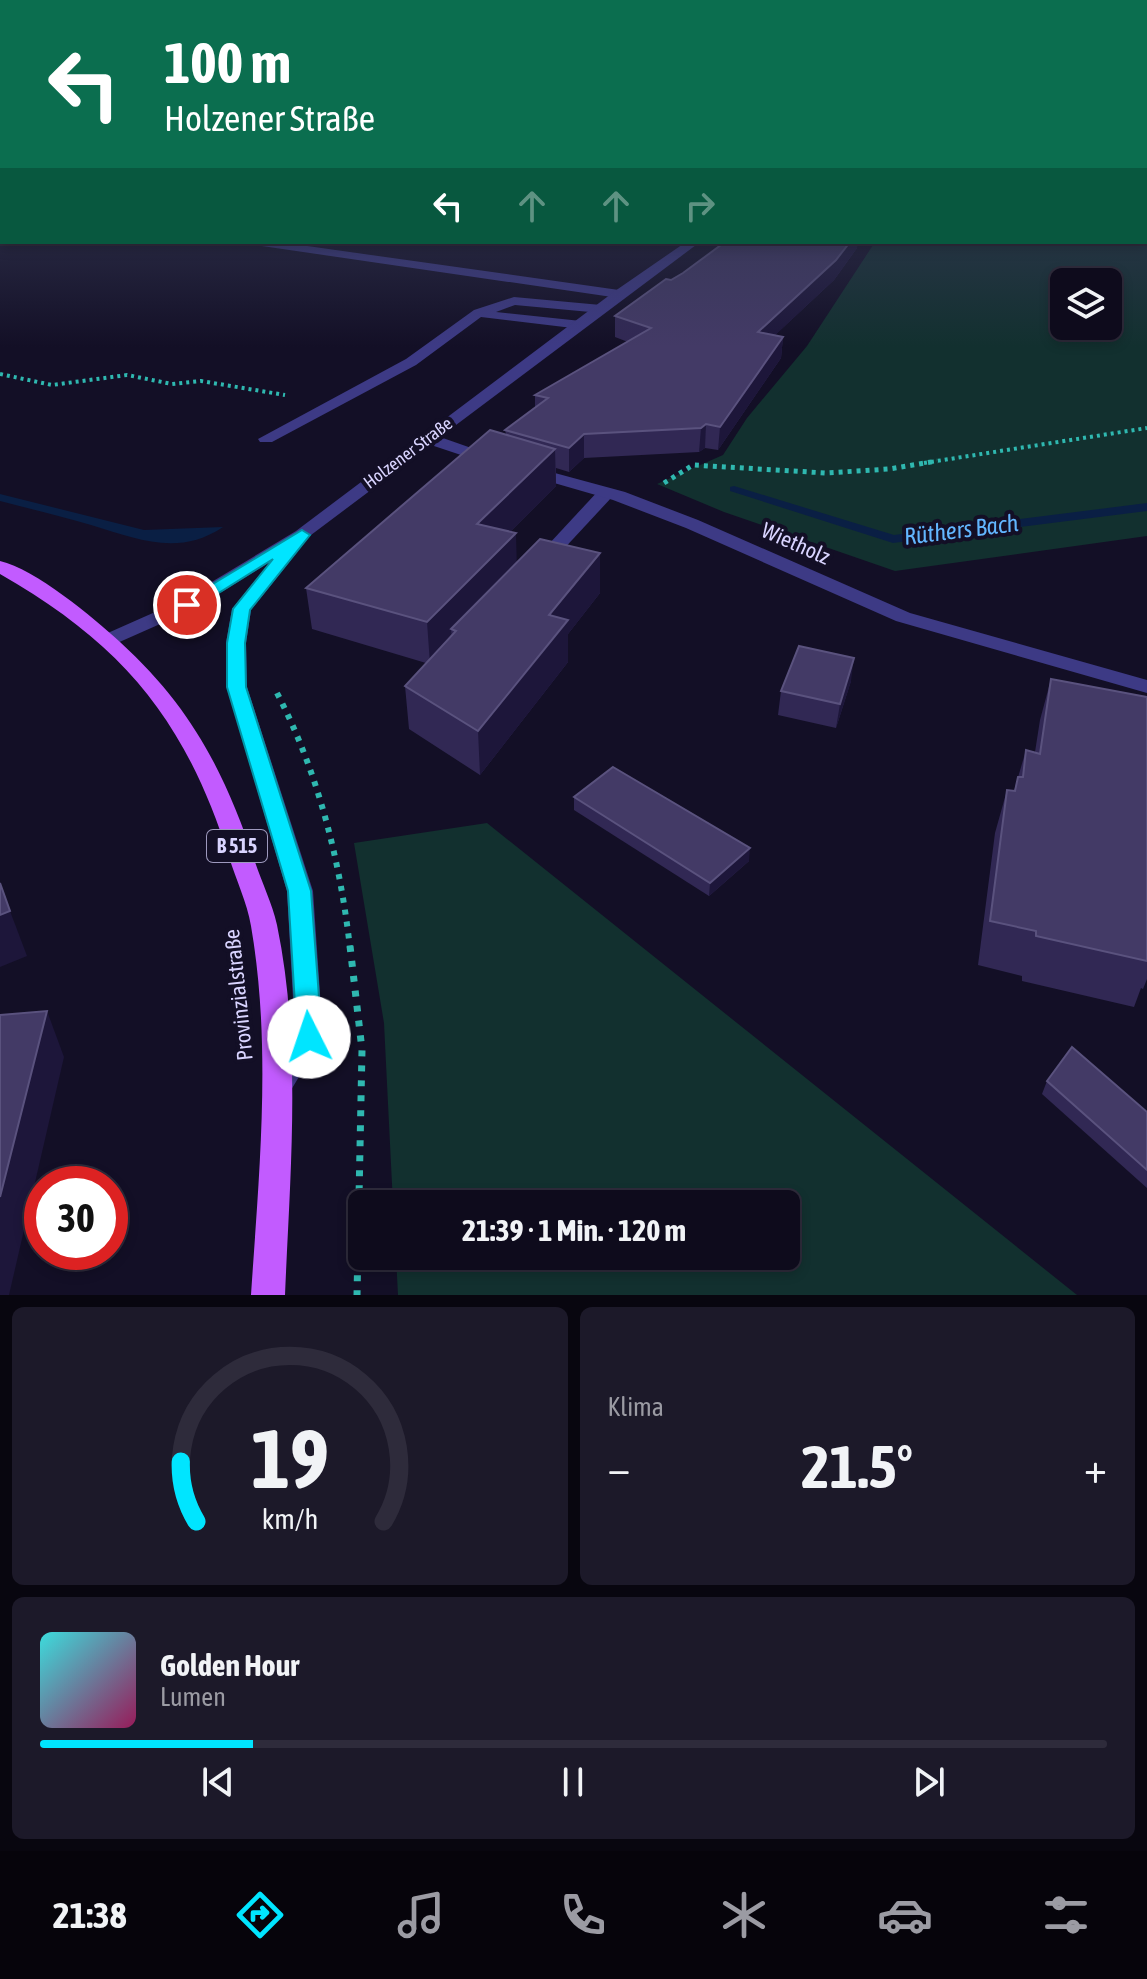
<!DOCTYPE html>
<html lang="de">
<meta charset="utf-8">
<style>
:root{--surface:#0e0b1c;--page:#1c1929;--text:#f1f3f6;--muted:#9b9ba3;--line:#2e2b3b;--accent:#00e5ff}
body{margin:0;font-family:"Asap Condensed",sans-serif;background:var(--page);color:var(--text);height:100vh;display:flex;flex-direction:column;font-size:30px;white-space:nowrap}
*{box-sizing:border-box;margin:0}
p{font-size:26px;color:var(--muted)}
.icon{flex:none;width:44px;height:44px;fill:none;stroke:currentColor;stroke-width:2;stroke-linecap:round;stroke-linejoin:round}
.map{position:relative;height:1295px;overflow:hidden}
.details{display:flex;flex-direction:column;gap:12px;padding:12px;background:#08060f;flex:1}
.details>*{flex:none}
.guide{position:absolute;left:0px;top:0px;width:1148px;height:244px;box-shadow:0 4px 12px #0003,0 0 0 2px var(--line);background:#0b6e4f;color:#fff;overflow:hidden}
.controls{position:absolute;left:1050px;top:268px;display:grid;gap:16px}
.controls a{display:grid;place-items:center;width:72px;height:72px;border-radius:12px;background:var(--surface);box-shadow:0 4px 12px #0003,0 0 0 2px var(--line);font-size:40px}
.speed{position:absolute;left:24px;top:1166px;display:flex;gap:16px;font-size:40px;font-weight:700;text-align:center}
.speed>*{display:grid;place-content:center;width:104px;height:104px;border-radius:50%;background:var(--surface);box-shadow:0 4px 12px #0003,0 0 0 2px var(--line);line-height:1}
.speed .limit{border:12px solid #d22;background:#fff;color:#111}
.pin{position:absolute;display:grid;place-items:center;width:68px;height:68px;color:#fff;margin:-34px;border:4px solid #fff;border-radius:50%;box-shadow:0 2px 8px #0007}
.me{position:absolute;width:88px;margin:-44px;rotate:356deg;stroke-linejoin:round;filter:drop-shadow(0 0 6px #0008)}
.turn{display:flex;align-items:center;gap:28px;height:168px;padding:0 32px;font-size:36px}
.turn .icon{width:104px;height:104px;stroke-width:2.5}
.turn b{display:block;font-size:56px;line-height:68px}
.lanes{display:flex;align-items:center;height:76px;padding:0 32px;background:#0003;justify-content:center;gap:40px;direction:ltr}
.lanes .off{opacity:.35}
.big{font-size:60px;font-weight:700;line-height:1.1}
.details .widget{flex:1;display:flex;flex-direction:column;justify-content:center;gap:12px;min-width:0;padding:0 28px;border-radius:12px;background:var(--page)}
.details .dial{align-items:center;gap:0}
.dial svg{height:208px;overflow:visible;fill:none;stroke:var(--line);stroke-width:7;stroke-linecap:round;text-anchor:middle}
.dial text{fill:var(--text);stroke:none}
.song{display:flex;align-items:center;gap:24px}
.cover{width:96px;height:96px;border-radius:12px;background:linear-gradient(135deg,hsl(180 70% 55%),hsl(330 70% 35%))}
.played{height:8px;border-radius:4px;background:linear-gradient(90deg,var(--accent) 20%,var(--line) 20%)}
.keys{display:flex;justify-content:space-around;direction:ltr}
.heat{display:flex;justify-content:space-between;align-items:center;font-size:44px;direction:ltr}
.details .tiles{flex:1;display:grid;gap:12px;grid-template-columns:1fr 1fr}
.widget:last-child{grid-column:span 2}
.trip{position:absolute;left:348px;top:1190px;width:452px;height:80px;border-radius:12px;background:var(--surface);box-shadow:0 4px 12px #0003,0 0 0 2px var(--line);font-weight:700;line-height:80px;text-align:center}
.dock{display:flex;height:128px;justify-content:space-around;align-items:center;background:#06040b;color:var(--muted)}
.dock .icon{width:56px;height:56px}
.dock .on{color:var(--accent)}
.dock b{font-size:36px;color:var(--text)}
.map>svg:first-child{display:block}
</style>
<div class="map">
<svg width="1147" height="1295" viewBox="0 0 1147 1295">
<rect width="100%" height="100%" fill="#130f26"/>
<g fill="#12302f" fill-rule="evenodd">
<path d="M1147,174V536L895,571L724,512L657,484L723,455L747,418L807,346L875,242H1146ZM1064,282H1108V326H1064Z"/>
<path d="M487,823L1077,1295H1078H398L396,1256H786V1204H393L384,1023L354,843Z"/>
</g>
<path fill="#0a1f44" d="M0,494L144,530L223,527C178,557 138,539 91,525C61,516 30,509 0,501Z"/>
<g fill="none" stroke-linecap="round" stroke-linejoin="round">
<path fill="#0a1f44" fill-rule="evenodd" d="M734,486L894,535L1147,503V511L893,543L730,491V487Z"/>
<g stroke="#2fb8b0" stroke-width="4" stroke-dasharray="3 4" stroke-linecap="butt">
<path d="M0,374L52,385L127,375L172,384L201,381L285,395"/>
<path d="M924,463L1147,428"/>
</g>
<path stroke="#2fb8b0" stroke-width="5" stroke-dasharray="4 5" stroke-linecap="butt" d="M664,483L693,465L826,473L889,469L937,461"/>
<path stroke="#2fb8b0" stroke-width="6" stroke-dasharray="5 7" stroke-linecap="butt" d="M277,693C318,772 340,860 350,948"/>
<path stroke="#2fb8b0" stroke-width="7" stroke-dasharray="6 9" stroke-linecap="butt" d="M350,946L362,1050L357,1295"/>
<g fill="#3d3a85" fill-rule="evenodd">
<rect x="0" y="193" width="2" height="6"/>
<path d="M249,242H279L619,290L625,294L619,298L255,245Z"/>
<path d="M514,297L601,305L607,309L601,313L515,305L496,312L581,321L588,325L581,329L481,317L416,365L272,442H260L258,439L406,359L474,310Z"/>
<path d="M606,488L614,493L612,497L547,567H535L532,563L535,559L600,489Z"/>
</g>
<g fill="#3d3a85" fill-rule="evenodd">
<path d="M686,242H700L440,437L497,457V463H485L431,445L299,544L298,551L251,610L246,643L247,687L313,891L323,1037L288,1095L278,1099L268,1095L263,1086L295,1035L287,891L227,687L226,643L232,609L270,562L194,609L115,644H101L98,640L101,636L180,601L296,531L615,291Z"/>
<path d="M529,466L625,492L698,520L910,613L1147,680V693L896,621L686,528L613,500L523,474L521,471Z"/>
</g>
<path fill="#c25bff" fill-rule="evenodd" d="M0,561C35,569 93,617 120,642C192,708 224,771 255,862C262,883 272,903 277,925C302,1045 290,1174 285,1295H251C259,1174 272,1047 251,926C247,902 236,880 229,857C186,721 124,645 0,574Z"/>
</g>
<g fill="#312854">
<path d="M857,248L834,280L775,335L783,337L781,358L718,450L705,448L699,452L584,458L569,472L556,468V486L510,532L516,563L600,593L568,634V662L480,775L409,729L405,686L426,663L312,629L306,588L506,434L505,430L535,407V395L628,342L615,337V316L683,273Z"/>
<path d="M1051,679L1147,697V979L1143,989L1141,988L1134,1007L1022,981V976L978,965L995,833L1007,790L1014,791L1026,750L1035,752L1040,720Z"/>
<path d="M851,681L836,728L778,715L781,691Z"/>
<path d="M574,797L749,861L709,896L574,810Z"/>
<path d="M1047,1081L1147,1112V1188L1042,1094Z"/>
</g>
<g fill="#1d163a">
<path d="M850,242H858L857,248L834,280L756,353L758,332Z"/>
<path d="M783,337L781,358L718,450L720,427Z"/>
<path d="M706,424L705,448L699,452L701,428Z"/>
<path d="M584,434V458L569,472V448Z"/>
<path d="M555,449L556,486L479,563L477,524Z"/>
<path d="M516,533L517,572L456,631L451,629L452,640L430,664L427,622Z"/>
<path d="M600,553V593L568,634V662L480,775L478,731L549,615Z"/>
<path d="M854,658L851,681L836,728L840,704Z"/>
<path d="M750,848L749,861L709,896L710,883Z"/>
<path d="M10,911L27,956L0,967V915Z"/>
<path d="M47,1011L64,1057L9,1295H0V1197Z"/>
</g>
<g fill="#433a66" stroke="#5a527e" stroke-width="2">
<path d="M725,242H850L836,260L758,332L783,337L720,427L706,424L701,428L584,434L569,448L505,430L548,398L535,395L651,328L615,316L666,279L671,280L683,273Z"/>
<path d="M490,430L555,449L477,524L516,533L427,622L306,588Z"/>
<path d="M540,539L600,553L549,615L568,620L478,731L405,686L456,631L451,629Z"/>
<path d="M799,646L854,658L840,704L781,691Z"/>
<path d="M1051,679L1147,697V961L1036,936V931L990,921L1007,790L1015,791L1018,777H1023L1026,750L1040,754Z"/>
<path d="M613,767L750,848L710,883L574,797Z"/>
<path d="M0,883L10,911L0,915Z"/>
<path d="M47,1011L0,1197V1015Z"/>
<path d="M1072,1047L1147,1112V1170L1047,1081Z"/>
</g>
<linearGradient id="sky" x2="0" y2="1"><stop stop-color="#0a0815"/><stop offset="0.48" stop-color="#333752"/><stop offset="1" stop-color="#333752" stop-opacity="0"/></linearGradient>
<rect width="1147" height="347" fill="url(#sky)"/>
<path fill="#00e5ff" stroke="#0095a6" stroke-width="2" d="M302,530L310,535L250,610L245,643L246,687L311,891L322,1037L318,1044L309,1047L300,1044L297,1037L288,891L227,687V643L233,609L273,559L193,609H180L178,605Z"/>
<g text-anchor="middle" stroke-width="8" stroke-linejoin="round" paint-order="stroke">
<g font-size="18" fill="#d9d4ff" stroke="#130f26">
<text transform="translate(408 453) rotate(-37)" y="6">Holzener Straße</text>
</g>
<rect fill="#130f26" stroke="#9e99be" stroke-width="2" x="207" y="830" width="60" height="32" rx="6"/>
<g font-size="20" font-weight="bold" fill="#d9d4ff">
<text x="237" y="853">B 515</text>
</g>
<g font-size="22" fill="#d9d4ff" stroke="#130f26">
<text transform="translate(796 543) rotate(24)" y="8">Wietholz</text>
<text transform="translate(238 995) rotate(-96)" y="8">Provinzialstraße</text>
</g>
<g font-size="24" font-style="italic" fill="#62b6ff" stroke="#130f26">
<text transform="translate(961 530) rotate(-7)" y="8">Rüthers Bach</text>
</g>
</g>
</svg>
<div class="controls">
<a><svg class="icon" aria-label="layers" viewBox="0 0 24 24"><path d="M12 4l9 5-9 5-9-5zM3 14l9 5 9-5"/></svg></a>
</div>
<div class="speed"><div class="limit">30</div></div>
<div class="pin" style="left:187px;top:605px;background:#d93025"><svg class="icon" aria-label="arrive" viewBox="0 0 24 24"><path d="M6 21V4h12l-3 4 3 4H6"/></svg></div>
<svg class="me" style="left:309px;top:1037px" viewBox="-20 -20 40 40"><circle r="19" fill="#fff"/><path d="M0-13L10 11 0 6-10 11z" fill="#00e5ff"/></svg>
<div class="trip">21:39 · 1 Min. · 120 m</div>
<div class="guide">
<div class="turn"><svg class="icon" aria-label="left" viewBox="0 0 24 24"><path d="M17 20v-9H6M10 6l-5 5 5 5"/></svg><div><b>100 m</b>Holzener Straße</div></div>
<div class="lanes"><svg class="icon" aria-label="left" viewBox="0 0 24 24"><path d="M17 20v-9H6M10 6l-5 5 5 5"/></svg><svg class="icon off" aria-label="ahead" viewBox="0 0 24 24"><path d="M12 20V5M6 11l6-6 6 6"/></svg><svg class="icon off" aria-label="ahead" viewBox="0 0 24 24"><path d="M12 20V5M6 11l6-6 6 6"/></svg><svg class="icon off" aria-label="right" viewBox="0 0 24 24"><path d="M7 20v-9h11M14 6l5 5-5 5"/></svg></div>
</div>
</div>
<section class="details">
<div class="tiles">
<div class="widget dial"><svg viewBox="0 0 100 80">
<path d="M14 69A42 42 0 1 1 86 69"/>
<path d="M14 69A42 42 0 0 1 8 46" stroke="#00e5ff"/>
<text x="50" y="56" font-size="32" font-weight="700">19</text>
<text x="50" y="72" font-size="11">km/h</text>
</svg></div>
<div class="widget"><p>Klima</p>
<div class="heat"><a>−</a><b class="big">21.5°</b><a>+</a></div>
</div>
<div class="widget">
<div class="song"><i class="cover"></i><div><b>Golden Hour</b><p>Lumen</p></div></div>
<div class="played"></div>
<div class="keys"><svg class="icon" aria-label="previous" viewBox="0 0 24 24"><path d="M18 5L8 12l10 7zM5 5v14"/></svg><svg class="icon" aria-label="pause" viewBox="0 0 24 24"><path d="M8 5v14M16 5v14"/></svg><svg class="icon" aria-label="next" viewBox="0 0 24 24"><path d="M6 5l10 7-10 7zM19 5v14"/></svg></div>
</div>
</div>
</section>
<nav class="dock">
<b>21:38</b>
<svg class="icon on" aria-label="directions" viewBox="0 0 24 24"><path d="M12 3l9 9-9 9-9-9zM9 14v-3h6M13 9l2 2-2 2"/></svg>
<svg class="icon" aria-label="music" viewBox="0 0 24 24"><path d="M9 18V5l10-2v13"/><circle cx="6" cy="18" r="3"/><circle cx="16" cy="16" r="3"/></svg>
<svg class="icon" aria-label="phone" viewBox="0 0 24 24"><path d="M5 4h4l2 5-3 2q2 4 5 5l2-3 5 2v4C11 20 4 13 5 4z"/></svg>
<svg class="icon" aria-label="climate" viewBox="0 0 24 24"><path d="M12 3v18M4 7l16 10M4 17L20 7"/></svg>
<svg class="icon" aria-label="car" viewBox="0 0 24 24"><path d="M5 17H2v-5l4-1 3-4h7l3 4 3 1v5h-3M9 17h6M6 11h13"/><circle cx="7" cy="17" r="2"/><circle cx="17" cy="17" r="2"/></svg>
<svg class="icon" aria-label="filters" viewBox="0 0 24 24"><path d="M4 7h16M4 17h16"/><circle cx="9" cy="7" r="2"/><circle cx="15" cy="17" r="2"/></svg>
</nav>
